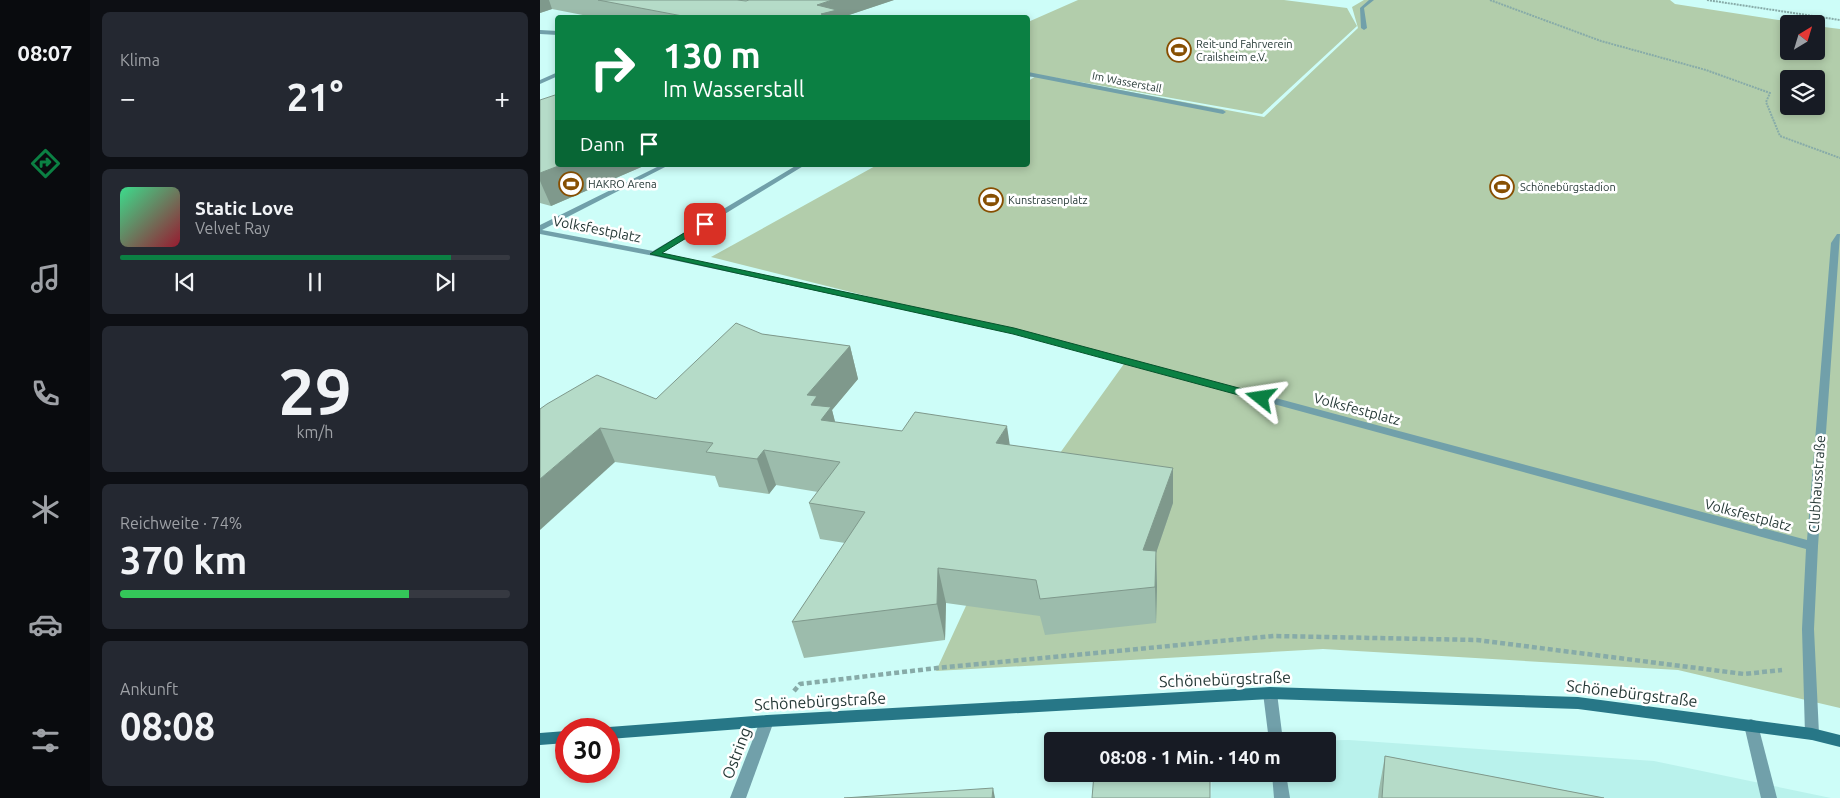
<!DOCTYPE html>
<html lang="de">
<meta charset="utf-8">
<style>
:root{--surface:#171b24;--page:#242831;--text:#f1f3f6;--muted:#9ea1a6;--line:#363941;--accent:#0b8043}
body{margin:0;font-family:Ubuntu,sans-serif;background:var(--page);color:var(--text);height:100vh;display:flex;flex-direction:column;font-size:19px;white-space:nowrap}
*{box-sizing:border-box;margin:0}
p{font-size:16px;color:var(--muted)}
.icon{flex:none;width:28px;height:28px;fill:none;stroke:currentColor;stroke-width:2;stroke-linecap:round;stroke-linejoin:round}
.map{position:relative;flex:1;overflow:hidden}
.drawer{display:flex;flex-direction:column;gap:12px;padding:12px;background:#0d0f14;width:450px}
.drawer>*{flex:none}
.guide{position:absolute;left:15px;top:15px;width:475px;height:152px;border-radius:5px;box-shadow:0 2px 8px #0003;background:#0b8043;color:#fff;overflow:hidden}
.needle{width:32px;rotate:38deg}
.fabs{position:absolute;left:1240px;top:15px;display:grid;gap:10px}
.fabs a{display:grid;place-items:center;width:45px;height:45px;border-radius:5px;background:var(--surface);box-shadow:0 2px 8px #0003;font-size:25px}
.speed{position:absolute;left:15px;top:718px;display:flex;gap:10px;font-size:25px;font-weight:700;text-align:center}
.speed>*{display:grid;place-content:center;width:65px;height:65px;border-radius:50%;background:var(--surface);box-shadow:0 2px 8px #0003;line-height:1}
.speed .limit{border:8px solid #d22;background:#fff;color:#111}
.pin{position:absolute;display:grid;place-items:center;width:42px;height:42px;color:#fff;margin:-21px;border-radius:10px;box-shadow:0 2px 8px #0006}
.me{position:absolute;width:55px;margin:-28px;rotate:285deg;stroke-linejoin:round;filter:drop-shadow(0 0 4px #0008)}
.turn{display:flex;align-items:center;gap:18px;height:105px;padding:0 25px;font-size:22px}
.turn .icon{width:65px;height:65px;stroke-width:2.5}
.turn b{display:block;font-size:35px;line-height:42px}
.then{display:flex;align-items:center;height:48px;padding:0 25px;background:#0003;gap:10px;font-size:19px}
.big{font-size:38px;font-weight:700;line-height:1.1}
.drawer .card{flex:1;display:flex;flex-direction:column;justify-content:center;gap:8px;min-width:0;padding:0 18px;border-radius:8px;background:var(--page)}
.drawer .dial{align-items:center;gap:0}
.dial b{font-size:65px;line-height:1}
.song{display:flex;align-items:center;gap:15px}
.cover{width:60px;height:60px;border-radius:8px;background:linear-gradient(135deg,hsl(150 70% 55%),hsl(350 70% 35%))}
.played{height:5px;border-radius:2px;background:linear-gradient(90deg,var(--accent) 85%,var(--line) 85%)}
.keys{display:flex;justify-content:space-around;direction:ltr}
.heat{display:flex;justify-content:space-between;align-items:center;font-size:28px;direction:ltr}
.charge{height:8px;border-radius:4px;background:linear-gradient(90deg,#34c759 74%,var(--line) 0)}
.trip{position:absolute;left:504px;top:732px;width:292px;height:50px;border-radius:5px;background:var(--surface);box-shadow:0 2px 8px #0003;font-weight:700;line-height:50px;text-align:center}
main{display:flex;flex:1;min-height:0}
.tabs{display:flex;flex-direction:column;width:90px;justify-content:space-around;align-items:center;background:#090b0e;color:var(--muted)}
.tabs .icon{width:35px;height:35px}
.tabs .active{color:var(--accent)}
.tabs b{font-size:22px;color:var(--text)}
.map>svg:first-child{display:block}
</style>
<main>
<nav class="tabs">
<b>08:07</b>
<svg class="icon active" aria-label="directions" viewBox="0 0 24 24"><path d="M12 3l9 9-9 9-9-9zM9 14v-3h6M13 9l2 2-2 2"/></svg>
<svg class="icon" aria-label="music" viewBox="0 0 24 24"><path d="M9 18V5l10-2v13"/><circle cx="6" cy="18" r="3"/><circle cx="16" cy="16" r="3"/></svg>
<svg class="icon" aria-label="phone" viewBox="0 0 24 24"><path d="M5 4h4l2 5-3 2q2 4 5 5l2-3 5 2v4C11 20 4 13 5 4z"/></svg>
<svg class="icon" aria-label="climate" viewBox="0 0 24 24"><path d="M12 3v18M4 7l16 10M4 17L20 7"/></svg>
<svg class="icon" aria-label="car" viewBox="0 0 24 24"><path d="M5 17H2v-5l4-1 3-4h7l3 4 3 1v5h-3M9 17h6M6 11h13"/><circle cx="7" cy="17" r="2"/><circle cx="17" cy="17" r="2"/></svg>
<svg class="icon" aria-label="filters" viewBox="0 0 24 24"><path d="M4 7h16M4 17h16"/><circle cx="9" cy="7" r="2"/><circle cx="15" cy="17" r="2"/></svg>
</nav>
<section class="drawer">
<div class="card"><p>Klima</p>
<div class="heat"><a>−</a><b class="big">21°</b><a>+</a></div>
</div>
<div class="card">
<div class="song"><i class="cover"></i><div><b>Static Love</b><p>Velvet Ray</p></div></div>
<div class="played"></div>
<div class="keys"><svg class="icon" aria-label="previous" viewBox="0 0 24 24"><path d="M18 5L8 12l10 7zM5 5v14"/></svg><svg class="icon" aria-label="pause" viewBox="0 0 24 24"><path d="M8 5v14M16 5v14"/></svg><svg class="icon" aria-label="next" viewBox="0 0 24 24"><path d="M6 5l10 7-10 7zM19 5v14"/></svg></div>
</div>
<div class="card dial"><b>29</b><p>km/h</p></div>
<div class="card"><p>Reichweite · 74%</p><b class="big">370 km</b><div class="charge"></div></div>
<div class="card"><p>Ankunft</p><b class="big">08:08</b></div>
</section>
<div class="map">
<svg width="1300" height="798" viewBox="0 0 1300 798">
<rect width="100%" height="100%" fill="#cdfdf8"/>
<path fill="#b9f2ec" d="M809,740L1114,761L1291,798H671L672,774H788V741H742Z"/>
<path fill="#b2cdab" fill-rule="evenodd" d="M538,0H744L807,8L817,26L722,114L506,76L724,117L818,28L812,7L824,0H1130L1135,4L1265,24H1249V51H1276V26L1300,29V708L1138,670L783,649L396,671L454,545L586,361L171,257L337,165H488V81L498,75L488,77V22ZM1249,79H1276V106H1249Z"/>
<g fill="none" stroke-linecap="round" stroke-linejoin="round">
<g stroke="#87aba8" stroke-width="2" stroke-dasharray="2 1" stroke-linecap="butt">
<path d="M950,0L1061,41L1166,70L1230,93L1226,102L1240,136L1300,158"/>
<path d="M1167,0L1300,20"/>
</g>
<path stroke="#87aba8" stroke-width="4.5" stroke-dasharray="5 3" stroke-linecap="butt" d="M254,691L260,684L397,668L734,636L937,640L1204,674L1242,670"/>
<g fill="#71a0aa" fill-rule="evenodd">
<path d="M730,687L735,689L737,693L743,741H729L723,693L725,689Z"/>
<path d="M1211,719L1216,721L1218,725L1237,798H1221L1204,725L1206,721Z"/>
<path d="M732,774H746L750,798H734Z"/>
</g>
<g fill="#71a0aa" fill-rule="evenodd">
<path d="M829,0H834L824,8L827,28L824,30L821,28L820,8Z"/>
<path d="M0,30L18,31V35L0,34Z"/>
<path d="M18,72V76L0,84V80Z"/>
<path d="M488,72L683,110L686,112L683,114L488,76Z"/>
<path d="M121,165H129L2,230L113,251L257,165H265L121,253L477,329L1267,540L1291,243L1297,234H1300L1278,546L1274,629L1279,734L1277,738L1272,740L1267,738L1265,734L1262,629L1266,549L473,333L114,256L0,234V225Z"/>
<path d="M227,715L232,717L234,721L206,798H190L220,721L222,717Z"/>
</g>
<g fill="#277787" fill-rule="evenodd">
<path d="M730,687L1038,697L1272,728L1300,735V747L1272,740L1038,709L730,699L227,727L69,739V729H64L69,727L227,715Z"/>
<path d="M26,731V743L0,745V733Z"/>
</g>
</g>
<g fill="#9cbcac">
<path d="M0,0H354L300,18H58L12,9L0,13Z"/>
<path d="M0,100L18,165H106L11,206L0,203Z"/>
<path d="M222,334L310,346L318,379L292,410L295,422L362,431L470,445L633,503L616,553L617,587L616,623L505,635L500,616L406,603L405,640L264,658L252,622L305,543L280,539L269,503L278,492L236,485L229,494L179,487L175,476L75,462L0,409L116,399Z"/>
<path d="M845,756L1064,798H838L839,789Z"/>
</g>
<g fill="#7f998c">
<path d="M0,0H9L12,9L0,13Z"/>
<path d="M292,0H354L300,18H280L277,5Z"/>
<path d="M21,165H106L11,206L0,181V173Z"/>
<path d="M310,346L318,379L292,410L300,441L280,439L267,395Z"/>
<path d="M467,426L472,460L456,443Z"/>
<path d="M60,428L75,462L0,530V479Z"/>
<path d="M224,450L236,485L229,494L217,459Z"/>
<path d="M633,468V503L616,553L617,587L616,623L615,587L603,550Z"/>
<path d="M398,568L406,603L405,640L397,604Z"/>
<path d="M453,788L455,798H452Z"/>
</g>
<g fill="#b5dbc8" stroke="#7f998c">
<path d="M58,0H197L206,1L209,0H292L277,5L297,10L281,14L293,18H153Z"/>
<path d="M18,94V165H21L0,173V100Z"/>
<path d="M196,323L222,334L310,346L267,395L277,396L271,405L291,407L281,420L362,431L375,412L467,426L456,443L633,468L603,550L616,551L615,587L500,599L496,580L398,568L397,604L252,622L325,512L269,503L300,462L224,450L217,459L166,452L173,443L60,428L0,479V409L7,404L57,375L116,399Z"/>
<path d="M845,756L1064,798H842Z"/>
<path d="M554,774H670V798H552Z"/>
<path d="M453,788L452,798H304Z"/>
</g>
<path fill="#0b8043" stroke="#07532c" d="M162,222L169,224L122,253L474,328L725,395L727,398L721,401L717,400L473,334L110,254Z"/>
<defs>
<g id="stadium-ring" transform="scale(1.25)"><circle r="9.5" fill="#fff" stroke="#874f02" stroke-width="1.5"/><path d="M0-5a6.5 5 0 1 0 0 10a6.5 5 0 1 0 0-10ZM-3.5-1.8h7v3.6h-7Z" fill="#874f02"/></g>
</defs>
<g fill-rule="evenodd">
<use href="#stadium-ring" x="639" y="50"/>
<use href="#stadium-ring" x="31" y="184"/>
<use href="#stadium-ring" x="962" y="187"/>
<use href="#stadium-ring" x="451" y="200"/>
</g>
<g text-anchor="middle" stroke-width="5" stroke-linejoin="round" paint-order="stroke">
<g font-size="11" fill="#263937" stroke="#fff" text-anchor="start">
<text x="656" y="48">Reit-und Fahrverein<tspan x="656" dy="13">Crailsheim e.V.</tspan></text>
<text x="48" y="188">HAKRO Arena</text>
<text x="980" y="191">Schönebürgstadion</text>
<text x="468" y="204">Kunstrasenplatz</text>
</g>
<g font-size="11" fill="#263937" stroke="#fff">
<text transform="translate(587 82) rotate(11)" y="4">Im Wasserstall</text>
</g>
<g font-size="14" fill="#263937" stroke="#fff">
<text transform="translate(57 229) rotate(11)" y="5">Volksfestplatz</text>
<text transform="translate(817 409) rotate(15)" y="5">Volksfestplatz</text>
<text transform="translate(1277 484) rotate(-86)" y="5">Clubhausstraße</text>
<text transform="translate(1208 515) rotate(15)" y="5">Volksfestplatz</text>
</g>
<g font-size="16" fill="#263937" stroke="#fff">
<text transform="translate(685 679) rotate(-2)" y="6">Schönebürgstraße</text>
<text transform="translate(1092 693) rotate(7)" y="6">Schönebürgstraße</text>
<text transform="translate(280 701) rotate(-3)" y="6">Schönebürgstraße</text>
<text transform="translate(196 753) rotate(-69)" y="6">Ostring</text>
</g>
</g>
</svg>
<div class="fabs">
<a><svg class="needle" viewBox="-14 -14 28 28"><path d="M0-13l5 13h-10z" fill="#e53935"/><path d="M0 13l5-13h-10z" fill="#9ea1a6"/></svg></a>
<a><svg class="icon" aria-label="layers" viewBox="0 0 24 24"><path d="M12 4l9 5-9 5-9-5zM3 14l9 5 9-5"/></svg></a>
</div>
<div class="speed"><div class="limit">30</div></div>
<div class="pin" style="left:165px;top:224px;background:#d93025"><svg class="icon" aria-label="arrive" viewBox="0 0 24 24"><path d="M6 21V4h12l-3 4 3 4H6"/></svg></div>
<svg class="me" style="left:721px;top:398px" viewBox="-20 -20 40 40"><path d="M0-17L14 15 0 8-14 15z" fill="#0b8043" stroke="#fff" stroke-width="4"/></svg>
<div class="trip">08:08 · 1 Min. · 140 m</div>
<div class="guide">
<div class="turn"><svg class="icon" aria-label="right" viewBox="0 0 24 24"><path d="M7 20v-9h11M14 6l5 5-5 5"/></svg><div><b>130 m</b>Im Wasserstall</div></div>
<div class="then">Dann<svg class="icon" aria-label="arrive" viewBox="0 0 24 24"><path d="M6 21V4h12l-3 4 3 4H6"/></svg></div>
</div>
</div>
</main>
